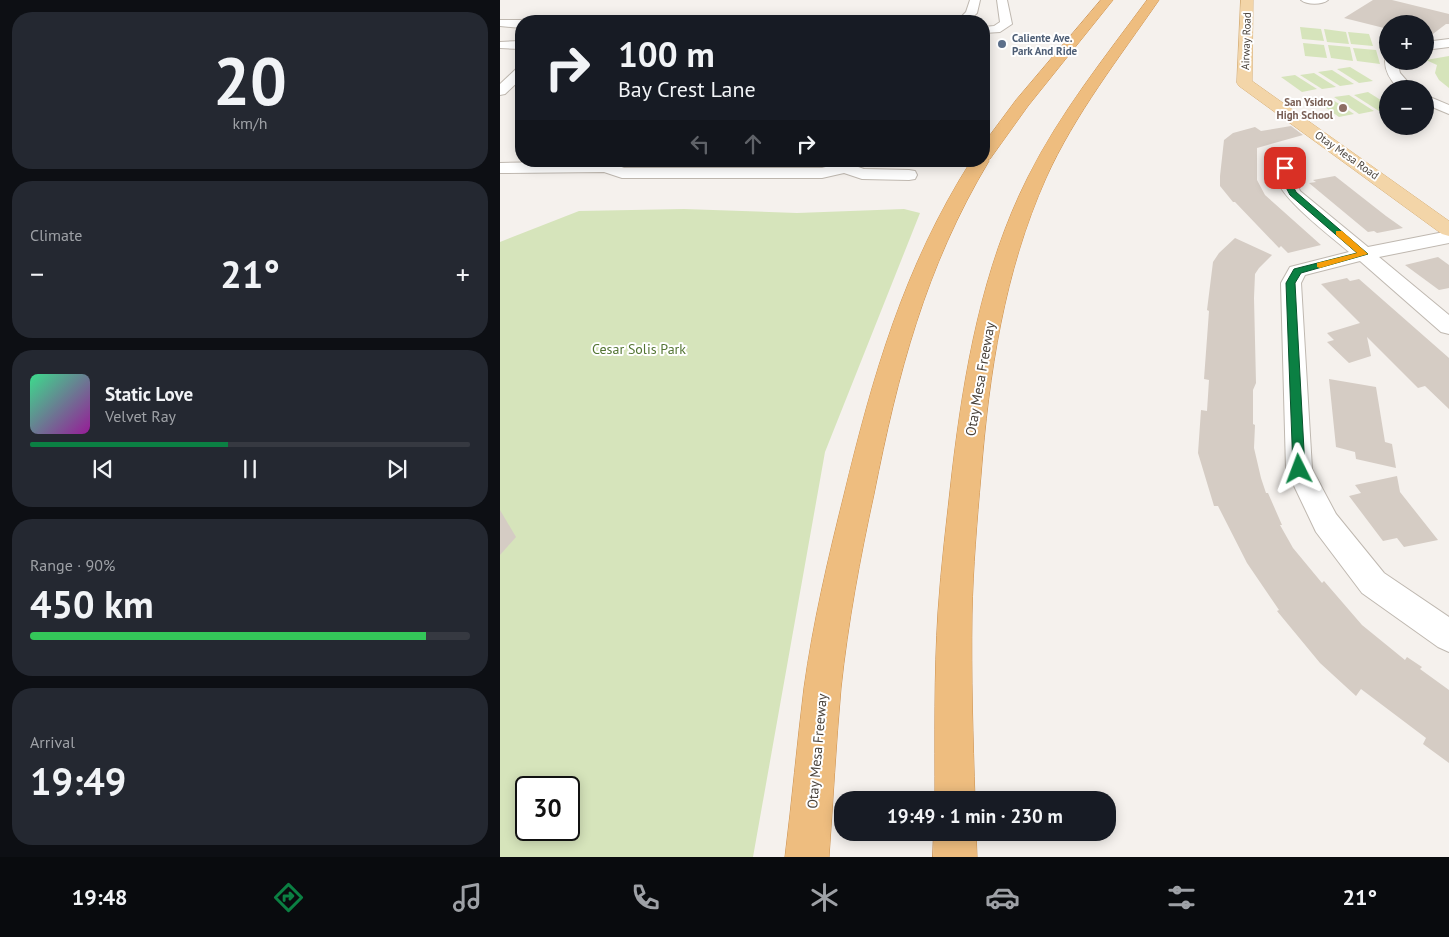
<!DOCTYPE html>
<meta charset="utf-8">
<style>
:root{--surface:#171b24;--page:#242831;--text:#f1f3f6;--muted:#9ea1a6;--line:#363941;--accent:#0b8043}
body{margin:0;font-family:"PT Sans",sans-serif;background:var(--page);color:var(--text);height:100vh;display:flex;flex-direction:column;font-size:19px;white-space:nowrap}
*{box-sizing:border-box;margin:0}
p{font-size:16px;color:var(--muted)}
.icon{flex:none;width:28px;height:28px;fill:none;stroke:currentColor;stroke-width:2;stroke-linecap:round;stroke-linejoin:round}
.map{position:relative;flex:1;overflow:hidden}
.panel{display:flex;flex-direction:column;gap:12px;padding:12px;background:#0d0f14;width:500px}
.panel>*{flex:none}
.guide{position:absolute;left:15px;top:15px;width:475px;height:152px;border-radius:20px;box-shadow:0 2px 12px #0003;background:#171b24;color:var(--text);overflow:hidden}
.controls{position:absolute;left:879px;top:15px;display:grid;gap:10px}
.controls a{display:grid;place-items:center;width:55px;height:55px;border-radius:50%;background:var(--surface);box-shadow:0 2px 12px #0003;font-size:25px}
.speed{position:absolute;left:15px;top:776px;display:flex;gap:10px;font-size:25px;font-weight:700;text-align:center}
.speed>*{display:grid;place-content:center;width:65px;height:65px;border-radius:50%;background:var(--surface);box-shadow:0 2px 12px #0003;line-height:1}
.speed .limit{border:2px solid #111;border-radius:8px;background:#fff;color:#111}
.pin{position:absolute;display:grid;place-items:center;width:42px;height:42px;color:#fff;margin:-21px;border-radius:10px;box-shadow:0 2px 8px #0006}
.me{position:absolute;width:55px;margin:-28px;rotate:357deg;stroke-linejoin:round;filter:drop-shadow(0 0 4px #0008)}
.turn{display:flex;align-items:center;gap:18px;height:105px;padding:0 20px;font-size:22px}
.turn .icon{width:65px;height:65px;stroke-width:2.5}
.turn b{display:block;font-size:35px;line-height:42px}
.lanes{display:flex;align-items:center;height:48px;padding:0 20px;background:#0003;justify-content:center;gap:25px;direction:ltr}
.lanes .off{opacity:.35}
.big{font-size:38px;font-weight:700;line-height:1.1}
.panel .tile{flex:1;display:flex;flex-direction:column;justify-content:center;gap:8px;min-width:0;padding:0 18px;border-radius:20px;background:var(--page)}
.panel .dial{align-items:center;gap:0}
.dial b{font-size:65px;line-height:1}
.song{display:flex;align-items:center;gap:15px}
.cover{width:60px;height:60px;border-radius:8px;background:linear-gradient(135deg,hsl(150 70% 55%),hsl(300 70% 35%))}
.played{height:5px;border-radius:2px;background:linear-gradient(90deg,var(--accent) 45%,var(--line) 45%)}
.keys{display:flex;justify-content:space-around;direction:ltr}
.heat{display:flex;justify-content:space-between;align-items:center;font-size:28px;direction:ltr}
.charge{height:8px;border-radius:4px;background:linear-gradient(90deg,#34c759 90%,var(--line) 0)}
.trip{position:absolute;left:334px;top:791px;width:282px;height:50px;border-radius:20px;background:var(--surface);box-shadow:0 2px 12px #0003;font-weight:700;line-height:50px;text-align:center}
.tab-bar{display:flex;height:80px;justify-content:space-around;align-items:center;background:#090b0e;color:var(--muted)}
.tab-bar .icon{width:35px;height:35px}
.tab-bar .current{color:var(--accent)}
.tab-bar b{font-size:22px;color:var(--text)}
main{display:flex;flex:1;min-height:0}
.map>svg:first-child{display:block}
</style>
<main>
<section class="panel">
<div class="tile dial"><b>20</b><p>km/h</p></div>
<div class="tile"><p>Climate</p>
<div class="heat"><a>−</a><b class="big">21°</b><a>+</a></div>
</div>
<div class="tile">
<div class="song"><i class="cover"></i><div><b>Static Love</b><p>Velvet Ray</p></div></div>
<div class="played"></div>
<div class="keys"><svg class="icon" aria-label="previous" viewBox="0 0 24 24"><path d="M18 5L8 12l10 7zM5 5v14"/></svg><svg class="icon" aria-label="pause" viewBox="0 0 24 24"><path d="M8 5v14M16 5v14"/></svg><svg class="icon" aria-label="next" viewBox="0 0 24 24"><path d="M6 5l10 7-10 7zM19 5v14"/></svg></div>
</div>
<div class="tile"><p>Range · 90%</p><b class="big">450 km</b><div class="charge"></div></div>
<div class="tile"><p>Arrival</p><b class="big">19:49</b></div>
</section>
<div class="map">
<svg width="949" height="857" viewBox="0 0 949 857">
<rect width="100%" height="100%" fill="#f5f1ed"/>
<g fill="#d6e4bb" fill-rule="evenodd">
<path d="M800,27L821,29L824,41L802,39Z"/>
<path d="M824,29L846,32L849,44L827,42Z"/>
<path d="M848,32L869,34L873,46L851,44Z"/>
<path d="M803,43L824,45L827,58L805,56Z"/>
<path d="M828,45L850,47L853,61L831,58Z"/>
<path d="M853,48L876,50L880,64L857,61Z"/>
<path d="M949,56V88L939,80L935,73L937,65L926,60Z"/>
<path d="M850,67L873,81L859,83L837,69Z"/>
<path d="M832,70L854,84L840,86L818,72Z"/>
<path d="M814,73L836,87L822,89L800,75Z"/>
<path d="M795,75L817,89L802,92L781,77Z"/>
<path d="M868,92L887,104V109L879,111L854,95Z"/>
<path d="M849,95L874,111L859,114L834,97Z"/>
<path d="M830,98L854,114L839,117L815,100Z"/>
<path d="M184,209L297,213L404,209L420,213L325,452L253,857H0V242L79,211ZM26,788H69V830H26Z"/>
</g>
<g fill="#d5ccc4">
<path d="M873,0H892L949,14V24H946L925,40V24H888V29L844,18Z"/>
<path d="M791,126L803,135L757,148V180L765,195L821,245L788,253L781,246L779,248L735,202H733L720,186V176L724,140L733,133L755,127L761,131Z"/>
<path d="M835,176L886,216L903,228L877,233L874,231L868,232L809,183L816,182L813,180Z"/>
<path d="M735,238L772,255L759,268L755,274L754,298L756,383L753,390V424L755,425L754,448L761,478L766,493H768L782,525H780L793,548L822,583L824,581L862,625L905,660L907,657L922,667L920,669L949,690V763L923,744L926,738L861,689L856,696L820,663L777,611L779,610L747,563L718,506H714L698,453L701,410L707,411L709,380L704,379L709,311L707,310L713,262L719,253Z"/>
<path d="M938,257L949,265V288L939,290L905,265Z"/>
<path d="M847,278L850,281L859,279L949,358V409L925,386L918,388L867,337L871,356L849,363L827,342L834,340L827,333L860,323L821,284Z"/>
<path d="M829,379L876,387L885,442L892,444L896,468L856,459L855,452L836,447Z"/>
<path d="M897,476L900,492L938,540L904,547L897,538L883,541L849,496L861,493L855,485Z"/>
<path d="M0,510L16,537L0,555Z"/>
</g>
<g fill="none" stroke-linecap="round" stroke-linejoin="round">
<g stroke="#bfb8b0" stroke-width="2">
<g id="minor">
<path d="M470,0H480L477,13L469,21H457L466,12Z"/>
<path d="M497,0H507L512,24L500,32L484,33V27L494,26L500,22Z"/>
<path d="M801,0H828C822,5 807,5 801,0Z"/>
<path d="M0,20H21L24,21H21V28L0,26Z"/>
<path d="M949,39V47L925,50V42Z"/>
<path d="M21,41V49L0,48V42Z"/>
<path d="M886,58L888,61H897L900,73L914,89H899C891,81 885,72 885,61Z"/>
<path d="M21,68V79L5,94L0,95V84L16,69Z"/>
<path d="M925,95L949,105V114L925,104Z"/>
<path d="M793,157L799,159L801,162L793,173L800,191L868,247L949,231V243L879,257L949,315V334L941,332L860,261L805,275L801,283L812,469L836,514L884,573L949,617V652L938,647L862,593L816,532L786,469L781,283L790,267L849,252C832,237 778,197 776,176C776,172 778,169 781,166C784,161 787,159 793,157Z"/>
<path d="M114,161V164L124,168H322L344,162L364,169L409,170L415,171L417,175L415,179L409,180L362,179L344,173L322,178H122L104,172L0,173V163Z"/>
</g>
</g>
<g stroke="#d7b079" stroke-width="1">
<path id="major" d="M741,0H753L752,81L949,221V236L942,234L739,86L737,83Z"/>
</g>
<g stroke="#cc914f" stroke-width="1">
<g id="highway">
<path d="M601,0H613L528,106L490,159H488L489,161C425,268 398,373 374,494C360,558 348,623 341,688C336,744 333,801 329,857H285C292,801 297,744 304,688C313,623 328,559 344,495C373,375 404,267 471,161H484V143L516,100Z"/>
<path d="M647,0H659C619,58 575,114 546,178C504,272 489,374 481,475C477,521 473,567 472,614C471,676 473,738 475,800H435C435,738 434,675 438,612C441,566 447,519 452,473C464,372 482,268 528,177C560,113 605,57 647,0Z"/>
<path d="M434,832H476L477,857H433Z"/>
</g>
</g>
<use href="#minor" fill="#fff" fill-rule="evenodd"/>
<use href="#major" fill="#f3d5a8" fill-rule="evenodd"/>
<use href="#highway" fill="#eebd7f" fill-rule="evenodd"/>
</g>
<path fill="#0b8043" stroke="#07532c" d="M785,166L789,168L788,176L796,192L868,254L801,273L795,283L805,469L803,472H795L793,469L786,283L794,269L857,253L790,195L780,176L782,168Z"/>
<path fill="#f59e0b" d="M836,231H842L868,254L820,268L817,267V263L857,253L836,235Z"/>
<circle fill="#5c6f8a" stroke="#fff" stroke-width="2" cx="502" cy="44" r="5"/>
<circle fill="#8d6e63" stroke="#fff" stroke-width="2" cx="843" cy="108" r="5"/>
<g text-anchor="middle" stroke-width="4" stroke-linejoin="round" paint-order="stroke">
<g font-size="11" font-weight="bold" fill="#4e5e75" stroke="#fff" text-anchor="start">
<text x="512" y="42">Caliente Ave.<tspan x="512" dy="13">Park And Ride</tspan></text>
</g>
<g font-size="11" fill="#49423b" stroke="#fff">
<text transform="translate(746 41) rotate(-88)" y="4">Airway Road</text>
<text transform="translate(847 155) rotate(35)" y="4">Otay Mesa Road</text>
</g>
<g font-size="11" font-weight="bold" fill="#785e54" stroke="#fff" text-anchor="end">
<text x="833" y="106">San Ysidro<tspan x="833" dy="13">High School</tspan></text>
</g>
<g font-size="14" fill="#547534" stroke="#fff">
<text x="139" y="354">Cesar Solis Park</text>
</g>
<g font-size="14" fill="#49423b" stroke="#fff">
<text transform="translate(480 379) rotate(-80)" y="5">Otay Mesa Freeway</text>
<text transform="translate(317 751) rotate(-85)" y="5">Otay Mesa Freeway</text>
</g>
</g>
</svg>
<div class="controls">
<a>+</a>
<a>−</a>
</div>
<div class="speed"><div class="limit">30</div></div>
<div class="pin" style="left:785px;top:168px;background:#d93025"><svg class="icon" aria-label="arrive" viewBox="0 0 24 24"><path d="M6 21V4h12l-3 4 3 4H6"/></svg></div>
<svg class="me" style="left:799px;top:469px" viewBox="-20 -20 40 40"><path d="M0-17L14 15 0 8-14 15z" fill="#0b8043" stroke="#fff" stroke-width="4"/></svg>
<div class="trip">19:49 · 1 min · 230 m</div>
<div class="guide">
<div class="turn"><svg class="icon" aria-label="right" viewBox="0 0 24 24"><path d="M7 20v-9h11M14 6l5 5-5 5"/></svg><div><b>100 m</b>Bay Crest Lane</div></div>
<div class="lanes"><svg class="icon off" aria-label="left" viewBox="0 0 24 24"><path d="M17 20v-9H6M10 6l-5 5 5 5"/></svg><svg class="icon off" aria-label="ahead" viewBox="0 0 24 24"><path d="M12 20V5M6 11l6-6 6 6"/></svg><svg class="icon" aria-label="right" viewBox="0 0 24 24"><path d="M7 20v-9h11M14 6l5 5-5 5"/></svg></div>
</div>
</div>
</main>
<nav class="tab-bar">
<b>19:48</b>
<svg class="icon current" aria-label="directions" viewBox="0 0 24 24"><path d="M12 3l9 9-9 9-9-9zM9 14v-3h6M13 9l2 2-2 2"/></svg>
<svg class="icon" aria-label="music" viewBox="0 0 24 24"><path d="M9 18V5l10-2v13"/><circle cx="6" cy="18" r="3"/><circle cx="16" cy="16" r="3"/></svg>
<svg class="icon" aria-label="phone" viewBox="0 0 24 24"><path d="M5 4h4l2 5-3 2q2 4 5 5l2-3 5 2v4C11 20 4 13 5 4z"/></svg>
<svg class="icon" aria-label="climate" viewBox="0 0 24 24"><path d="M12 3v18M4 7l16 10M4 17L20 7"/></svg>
<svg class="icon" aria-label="car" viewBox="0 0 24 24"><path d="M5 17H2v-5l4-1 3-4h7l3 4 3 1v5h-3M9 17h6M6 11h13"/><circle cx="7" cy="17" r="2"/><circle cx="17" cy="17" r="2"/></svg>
<svg class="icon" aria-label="filters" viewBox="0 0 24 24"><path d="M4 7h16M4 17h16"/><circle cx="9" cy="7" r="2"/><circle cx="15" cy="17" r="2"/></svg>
<b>21°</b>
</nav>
